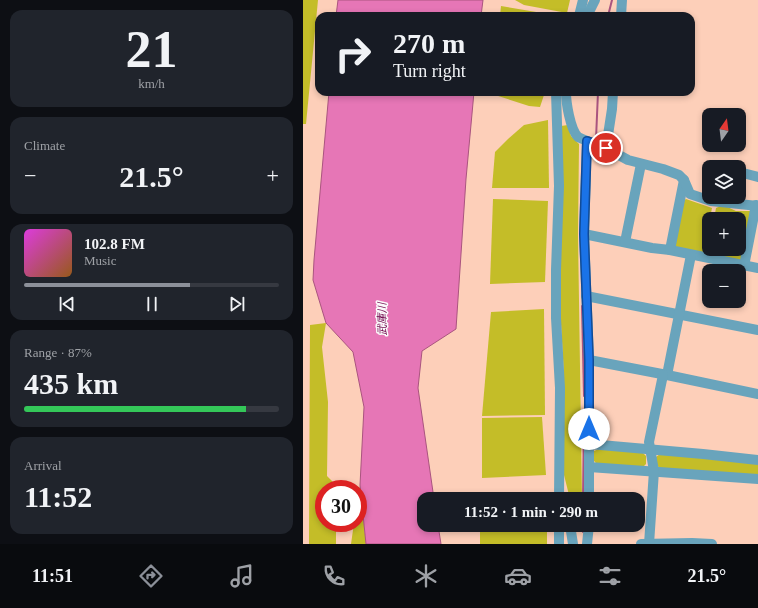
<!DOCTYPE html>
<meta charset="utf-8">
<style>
:root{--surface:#171b24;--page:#20242c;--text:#f1f3f6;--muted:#9ea1a6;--line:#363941;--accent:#8c9099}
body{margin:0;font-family:"Times New Roman","Noto Sans JP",serif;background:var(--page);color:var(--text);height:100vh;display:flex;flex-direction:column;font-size:15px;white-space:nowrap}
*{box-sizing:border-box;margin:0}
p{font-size:13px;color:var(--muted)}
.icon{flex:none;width:22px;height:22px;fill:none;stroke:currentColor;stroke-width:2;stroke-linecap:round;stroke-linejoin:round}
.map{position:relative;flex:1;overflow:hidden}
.sheet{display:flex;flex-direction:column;gap:10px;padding:10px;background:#0d0f14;width:303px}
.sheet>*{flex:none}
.guide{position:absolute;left:12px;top:12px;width:380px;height:84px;border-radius:12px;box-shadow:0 2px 6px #0003;background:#171b24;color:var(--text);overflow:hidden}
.needle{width:26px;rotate:14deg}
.fabs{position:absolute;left:399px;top:108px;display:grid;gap:8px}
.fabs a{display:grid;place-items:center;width:44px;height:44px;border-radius:8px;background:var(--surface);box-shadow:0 2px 6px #0003;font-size:20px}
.speed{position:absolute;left:12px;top:480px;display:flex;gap:8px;font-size:20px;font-weight:700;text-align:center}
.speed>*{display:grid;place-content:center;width:52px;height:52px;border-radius:50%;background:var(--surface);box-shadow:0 2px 6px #0003;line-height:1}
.speed .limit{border:6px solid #d22;background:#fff;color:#111}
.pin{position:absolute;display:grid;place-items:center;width:34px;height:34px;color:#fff;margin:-17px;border:2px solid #fff;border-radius:50%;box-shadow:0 1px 4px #0007}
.me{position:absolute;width:44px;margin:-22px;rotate:0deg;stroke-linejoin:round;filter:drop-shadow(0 0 3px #0008)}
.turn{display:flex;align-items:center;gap:14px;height:84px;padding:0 12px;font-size:18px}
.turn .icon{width:52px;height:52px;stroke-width:2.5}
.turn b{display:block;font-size:28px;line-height:34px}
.big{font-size:30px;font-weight:800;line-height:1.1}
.sheet .tile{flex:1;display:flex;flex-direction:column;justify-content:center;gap:6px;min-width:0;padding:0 14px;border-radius:12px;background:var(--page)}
.sheet .dial{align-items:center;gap:0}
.dial b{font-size:52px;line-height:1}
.song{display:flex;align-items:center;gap:12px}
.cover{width:48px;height:48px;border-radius:6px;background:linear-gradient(135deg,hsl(300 70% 55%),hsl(30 70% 35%))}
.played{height:4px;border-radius:2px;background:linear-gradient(90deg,var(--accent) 65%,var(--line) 65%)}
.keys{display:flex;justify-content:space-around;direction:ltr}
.heat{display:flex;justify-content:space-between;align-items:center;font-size:22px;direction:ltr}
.charge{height:6px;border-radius:3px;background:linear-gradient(90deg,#34c759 87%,var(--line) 0)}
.trip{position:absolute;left:114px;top:492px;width:228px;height:40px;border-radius:12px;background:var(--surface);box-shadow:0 2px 6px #0003;font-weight:800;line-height:40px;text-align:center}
.dock{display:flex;height:64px;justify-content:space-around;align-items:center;background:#090b0e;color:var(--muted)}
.dock .icon{width:28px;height:28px}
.dock .selected{color:var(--accent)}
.dock b{font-size:18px;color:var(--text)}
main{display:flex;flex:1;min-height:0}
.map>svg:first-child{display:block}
</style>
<main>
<section class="sheet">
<div class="tile dial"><b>21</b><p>km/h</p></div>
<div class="tile"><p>Climate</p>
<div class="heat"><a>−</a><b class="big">21.5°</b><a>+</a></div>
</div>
<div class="tile">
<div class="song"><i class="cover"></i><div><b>102.8 FM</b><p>Music</p></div></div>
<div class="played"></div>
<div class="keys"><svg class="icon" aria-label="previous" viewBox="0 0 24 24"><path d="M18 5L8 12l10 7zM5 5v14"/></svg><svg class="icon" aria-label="pause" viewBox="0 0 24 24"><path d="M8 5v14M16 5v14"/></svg><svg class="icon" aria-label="next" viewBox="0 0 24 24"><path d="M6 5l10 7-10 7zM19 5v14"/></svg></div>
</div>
<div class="tile"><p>Range · 87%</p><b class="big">435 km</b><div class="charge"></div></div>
<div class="tile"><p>Arrival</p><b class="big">11:52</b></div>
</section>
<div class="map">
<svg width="455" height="544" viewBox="0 0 455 544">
<rect width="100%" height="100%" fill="#fdcfb9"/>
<g fill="#c4bd28">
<path d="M0,0H15L3,124H0Z"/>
<path d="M212,0H267L264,13L221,5Z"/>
<path d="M198,6L257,16H197Z"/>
<path d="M193,92H242L237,107L226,106L192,95Z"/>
<path d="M245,120L246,188H189L192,152L205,139L221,125Z"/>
<path d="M265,125L268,136L276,144L275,235L279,499H267L260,471L261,375L257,307L258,126Z"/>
<path d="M190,199L245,201L242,282L187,284Z"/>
<path d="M383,199L409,208L400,254L374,248L371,246L380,201Z"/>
<path d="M420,205L433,211H448L439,262L404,255L406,243V249H436V219H411L413,208Z"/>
<path d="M241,309L242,415L179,416L188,312Z"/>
<path d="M23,323L19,347L25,402L24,476L33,485V489H21V523H33V544H6L7,325Z"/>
<path d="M239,417L243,475L179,478V418Z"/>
<path d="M296,449L340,453L343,456V464L340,467L294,464L291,461V451Z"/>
<path d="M357,454L455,464V476L357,469L354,465L353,457Z"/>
<path d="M57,485L63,544H48L51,523H55V500Z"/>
<rect x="177" y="525" width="67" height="19"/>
</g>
<g fill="#e676b6" stroke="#aa547f">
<path d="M35,0H180L178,16H33Z"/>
<path d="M26,92H171L163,179L153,329L119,351L115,388L131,499H121V525H135L138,544H63L57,485L61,407L50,352L23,323L10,280L11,260Z"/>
</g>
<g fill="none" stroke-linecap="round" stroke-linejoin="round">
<g stroke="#aa547f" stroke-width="2">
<path d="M305,16L309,0"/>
<path d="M293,139L295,92"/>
<path d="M279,306L281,396"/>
<path d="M280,499L281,416"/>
<path d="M280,525V532"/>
</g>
<g stroke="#69a4bc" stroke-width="10">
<path d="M276,16L280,0"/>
<path d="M284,16L292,0"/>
<path d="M318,16L319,0"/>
<path d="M253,92L256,186L253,270V318L257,388L256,499"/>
<path d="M263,92C263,102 267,129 275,137C277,138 282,140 284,141"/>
<path d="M303,148L309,109L310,92"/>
<path d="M416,167H417"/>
<path d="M436,172L455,177"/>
<path d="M281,234L349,248L367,250L455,268"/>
<path d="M322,242L338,164"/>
<path d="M367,250L381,180"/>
<path d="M441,266L453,205"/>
<path d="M283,296L455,330"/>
<path d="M286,360L364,375L388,255"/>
<path d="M364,375L455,394"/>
<path d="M286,444L400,454L455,460"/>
<path d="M286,467L455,479"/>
<path d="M286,499V360L281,234L284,141L303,148L325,160L360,169L376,175L381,180L387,194L408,201L455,206"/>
<path d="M267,525L270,544"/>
<path d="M256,544V525"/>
<path d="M284,544L286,525"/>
<path d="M338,544L389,543L409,544"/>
<path d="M346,544L351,471L346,442L360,375"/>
</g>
</g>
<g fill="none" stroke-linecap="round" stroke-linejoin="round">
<g stroke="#114b97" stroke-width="10">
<path id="route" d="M286,429V360L281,234L284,141L303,148"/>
</g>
<use href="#route" stroke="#1a73e8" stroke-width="7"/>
</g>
<g text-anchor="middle" stroke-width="3" stroke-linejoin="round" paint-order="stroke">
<g font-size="11" font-style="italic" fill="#730b50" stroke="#fbfbfb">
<text transform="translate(79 319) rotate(-91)" y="4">武庫川</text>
</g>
</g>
</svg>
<div class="fabs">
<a><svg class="needle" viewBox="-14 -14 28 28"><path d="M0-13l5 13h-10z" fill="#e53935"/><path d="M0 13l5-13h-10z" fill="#9ea1a6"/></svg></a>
<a><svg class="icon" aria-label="layers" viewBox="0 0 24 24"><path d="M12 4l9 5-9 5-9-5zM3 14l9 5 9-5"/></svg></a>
<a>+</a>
<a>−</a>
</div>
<div class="speed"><div class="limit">30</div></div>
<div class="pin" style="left:303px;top:148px;background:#d93025"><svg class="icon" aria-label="arrive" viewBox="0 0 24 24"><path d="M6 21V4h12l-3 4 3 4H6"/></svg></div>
<svg class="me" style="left:286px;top:429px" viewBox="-20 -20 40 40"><circle r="19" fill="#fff"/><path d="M0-13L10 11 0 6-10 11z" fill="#1a73e8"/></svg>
<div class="trip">11:52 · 1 min · 290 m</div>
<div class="guide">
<div class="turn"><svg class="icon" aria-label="right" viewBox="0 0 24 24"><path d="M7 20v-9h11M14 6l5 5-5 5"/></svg><div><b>270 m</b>Turn right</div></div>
</div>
</div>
</main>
<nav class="dock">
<b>11:51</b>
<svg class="icon selected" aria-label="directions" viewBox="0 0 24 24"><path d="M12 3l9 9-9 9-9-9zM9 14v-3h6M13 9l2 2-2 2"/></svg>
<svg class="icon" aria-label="music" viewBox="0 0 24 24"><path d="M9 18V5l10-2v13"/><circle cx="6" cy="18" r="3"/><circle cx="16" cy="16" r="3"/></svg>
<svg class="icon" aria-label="phone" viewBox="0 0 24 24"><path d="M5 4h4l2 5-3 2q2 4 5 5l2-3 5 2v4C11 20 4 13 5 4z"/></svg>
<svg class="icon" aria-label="climate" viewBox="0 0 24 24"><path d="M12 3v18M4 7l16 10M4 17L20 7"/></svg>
<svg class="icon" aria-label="car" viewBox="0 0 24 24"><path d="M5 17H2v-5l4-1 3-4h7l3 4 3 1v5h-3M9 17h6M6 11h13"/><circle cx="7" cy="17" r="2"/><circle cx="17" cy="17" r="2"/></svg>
<svg class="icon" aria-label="filters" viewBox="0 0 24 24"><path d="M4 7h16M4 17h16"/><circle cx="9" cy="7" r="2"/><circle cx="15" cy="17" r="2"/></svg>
<b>21.5°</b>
</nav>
